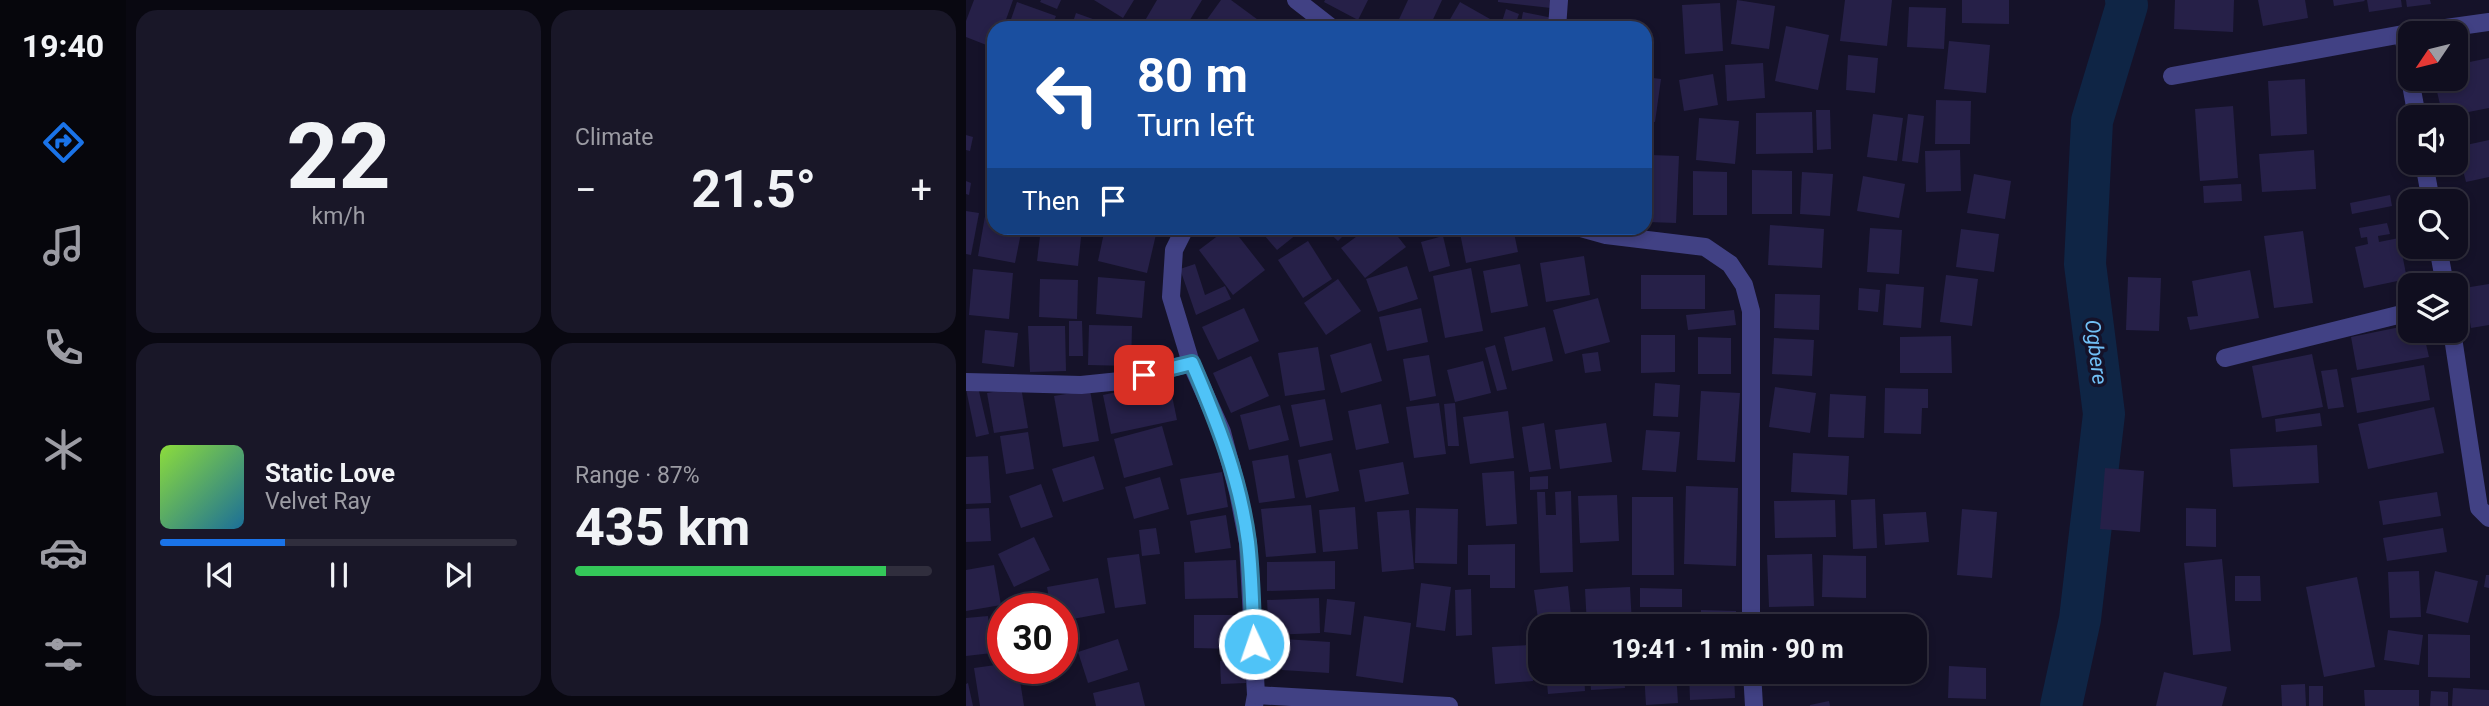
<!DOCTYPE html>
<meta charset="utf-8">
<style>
:root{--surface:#100e1f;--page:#191728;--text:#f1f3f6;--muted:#9c9ca4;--line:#302e3d;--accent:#1a73e8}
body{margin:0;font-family:Roboto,sans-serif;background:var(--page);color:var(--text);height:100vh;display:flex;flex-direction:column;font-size:26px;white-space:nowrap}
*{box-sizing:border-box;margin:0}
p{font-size:23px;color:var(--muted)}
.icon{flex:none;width:38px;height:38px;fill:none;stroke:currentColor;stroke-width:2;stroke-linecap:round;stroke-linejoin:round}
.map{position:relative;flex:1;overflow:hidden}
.drawer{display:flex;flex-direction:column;gap:10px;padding:10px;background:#090811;width:840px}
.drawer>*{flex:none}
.banner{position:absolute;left:21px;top:21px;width:665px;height:214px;border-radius:21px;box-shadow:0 4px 10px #0003,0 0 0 2px var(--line);background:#1a4fa0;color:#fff;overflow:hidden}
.needle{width:46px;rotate:235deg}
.fabs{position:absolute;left:1432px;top:21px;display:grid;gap:14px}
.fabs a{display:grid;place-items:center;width:70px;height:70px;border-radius:14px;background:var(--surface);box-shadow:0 4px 10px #0003,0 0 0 2px var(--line);font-size:35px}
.speed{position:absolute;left:21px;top:593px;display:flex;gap:14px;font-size:35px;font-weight:700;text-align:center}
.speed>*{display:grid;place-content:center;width:91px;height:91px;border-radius:50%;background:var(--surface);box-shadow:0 4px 10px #0003,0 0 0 2px var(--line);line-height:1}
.speed .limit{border:10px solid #d22;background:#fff;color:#111}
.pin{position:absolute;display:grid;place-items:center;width:60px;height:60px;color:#fff;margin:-30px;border-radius:14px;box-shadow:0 4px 10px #0006}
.me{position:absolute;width:77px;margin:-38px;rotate:357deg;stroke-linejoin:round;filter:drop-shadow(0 0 5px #0008)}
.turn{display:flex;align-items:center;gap:24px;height:147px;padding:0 35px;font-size:32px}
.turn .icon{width:91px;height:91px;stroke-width:2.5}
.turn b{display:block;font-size:49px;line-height:60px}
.then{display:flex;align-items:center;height:66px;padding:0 35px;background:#0003;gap:14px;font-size:26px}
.big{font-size:52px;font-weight:700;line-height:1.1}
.drawer .widget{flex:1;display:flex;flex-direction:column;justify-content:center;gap:10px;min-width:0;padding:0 24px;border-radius:21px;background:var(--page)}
.drawer .dial{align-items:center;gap:0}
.dial b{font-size:91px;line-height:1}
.song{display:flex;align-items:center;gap:21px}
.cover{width:84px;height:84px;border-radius:10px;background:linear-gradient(135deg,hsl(90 70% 55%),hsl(200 70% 35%))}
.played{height:7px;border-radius:4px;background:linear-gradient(90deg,var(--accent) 35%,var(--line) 35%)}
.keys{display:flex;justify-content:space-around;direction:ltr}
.heat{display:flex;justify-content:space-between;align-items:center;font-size:38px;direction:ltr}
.charge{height:10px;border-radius:5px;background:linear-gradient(90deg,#34c759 87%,var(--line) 0)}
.drawer .tiles{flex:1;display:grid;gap:10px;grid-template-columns:repeat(2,1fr)}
.trip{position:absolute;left:562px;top:614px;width:399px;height:70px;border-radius:21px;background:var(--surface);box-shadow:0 4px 10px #0003,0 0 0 2px var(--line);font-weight:700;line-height:70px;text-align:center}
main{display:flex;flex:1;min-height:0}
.tab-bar{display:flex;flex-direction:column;width:126px;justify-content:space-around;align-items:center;background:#06060c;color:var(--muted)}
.tab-bar .icon{width:49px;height:49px}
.tab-bar .selected{color:var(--accent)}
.tab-bar b{font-size:32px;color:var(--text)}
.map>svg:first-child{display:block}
</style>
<main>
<nav class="tab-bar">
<b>19:40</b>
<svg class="icon selected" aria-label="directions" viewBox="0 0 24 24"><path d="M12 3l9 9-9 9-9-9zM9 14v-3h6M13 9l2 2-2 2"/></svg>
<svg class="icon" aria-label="music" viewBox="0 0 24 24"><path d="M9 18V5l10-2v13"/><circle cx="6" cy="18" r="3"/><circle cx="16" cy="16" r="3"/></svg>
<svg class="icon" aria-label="phone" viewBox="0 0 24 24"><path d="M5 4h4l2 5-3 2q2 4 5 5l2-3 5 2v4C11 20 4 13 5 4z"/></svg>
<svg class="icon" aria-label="climate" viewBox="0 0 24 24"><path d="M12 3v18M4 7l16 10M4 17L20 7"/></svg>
<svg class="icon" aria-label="car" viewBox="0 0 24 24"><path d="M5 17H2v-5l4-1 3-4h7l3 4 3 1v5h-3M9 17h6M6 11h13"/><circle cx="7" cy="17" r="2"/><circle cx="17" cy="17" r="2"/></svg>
<svg class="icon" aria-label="filters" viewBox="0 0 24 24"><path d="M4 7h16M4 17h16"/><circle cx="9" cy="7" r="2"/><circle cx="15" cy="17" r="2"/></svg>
</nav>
<section class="drawer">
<div class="tiles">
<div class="widget dial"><b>22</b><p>km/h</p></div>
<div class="widget"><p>Climate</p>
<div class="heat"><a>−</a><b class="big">21.5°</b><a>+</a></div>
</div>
<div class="widget">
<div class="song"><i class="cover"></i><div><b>Static Love</b><p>Velvet Ray</p></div></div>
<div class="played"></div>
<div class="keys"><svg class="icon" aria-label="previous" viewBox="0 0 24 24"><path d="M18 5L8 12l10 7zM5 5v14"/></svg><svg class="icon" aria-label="pause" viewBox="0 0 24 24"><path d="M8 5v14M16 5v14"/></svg><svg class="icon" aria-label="next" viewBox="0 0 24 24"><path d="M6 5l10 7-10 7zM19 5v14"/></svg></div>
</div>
<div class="widget"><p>Range · 87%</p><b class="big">435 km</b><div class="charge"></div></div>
</div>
</section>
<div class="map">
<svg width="1523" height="706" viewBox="0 0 1523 706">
<rect width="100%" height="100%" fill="#151229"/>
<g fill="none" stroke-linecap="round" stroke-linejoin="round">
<path stroke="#0f2545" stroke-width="42" d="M1095,706L1114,619L1138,414L1119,264L1126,121L1161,5L1160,0"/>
</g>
<g fill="#262048">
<path d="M8,0H47L37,28H28V48L0,37V21Z"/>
<path d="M75,0H95L91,9L74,2Z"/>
<path d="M128,0H168L157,18Z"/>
<path d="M191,0H236L219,28H184L177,24Z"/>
<path d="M255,0H265L303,28H242L237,25Z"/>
<path d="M359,0H402L392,20L358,2Z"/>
<path d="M442,0H476L463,28H429Z"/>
<path d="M532,0H585V8L532,2Z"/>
<path d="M771,0L809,6L803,49L765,44Z"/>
<path d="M879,0H926L921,46L874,41Z"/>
<path d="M996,0H1043V24L996,23Z"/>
<path d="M1209,0H1268L1267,32L1208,29Z"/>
<path d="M1292,0H1339L1342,18L1297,26Z"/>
<path d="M1367,0H1398L1399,1L1368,6Z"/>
<path d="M1401,0H1435L1436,7L1403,12Z"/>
<path d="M1440,0H1464L1465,4L1441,7Z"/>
<path d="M51,2L90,16L85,28H42Z"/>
<path d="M494,2L524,19L519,28H479Z"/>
<path d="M754,3L757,51L719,54L716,5Z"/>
<path d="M943,7L980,8L978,49L941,47Z"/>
<path d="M540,9L553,14L548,28H534Z"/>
<path d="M557,12L587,18L585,28H554Z"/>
<path d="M110,13L152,28H105Z"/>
<path d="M820,26L863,35L852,90L809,81Z"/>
<path d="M983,41L1024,45L1020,93L978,89Z"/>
<path d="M882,55L912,58L909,93L880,90Z"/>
<path d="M1523,58V108L1477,117L1468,79H1489V65Z"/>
<path d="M797,63L799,98L761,101L759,65Z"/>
<path d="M747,74L752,105L718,111L713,80Z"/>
<path d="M679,77L695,79L689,122L679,121Z"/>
<path d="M1339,79L1341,134L1305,136L1302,81Z"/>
<path d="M970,100L1005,101L1004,144H969Z"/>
<path d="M1267,106L1272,178L1234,181L1229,109Z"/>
<path d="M850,110H864L865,149L851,150Z"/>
<path d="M846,112L847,153L790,154V113Z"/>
<path d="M907,114L937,118L931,161L901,157Z"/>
<path d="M942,114L958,116L952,163L936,161Z"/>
<path d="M733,118L773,121L769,164L730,160Z"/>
<path d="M0,135L7,137L4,151L0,150Z"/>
<path d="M1523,140V177L1500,182L1491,147Z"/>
<path d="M994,150L995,191L960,192L959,151Z"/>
<path d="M1348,150L1350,189L1296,192L1293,154Z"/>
<path d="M685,155L713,156L710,223L682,222Z"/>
<path d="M786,170L826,171V214H786Z"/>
<path d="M727,171L761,172V215H727Z"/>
<path d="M836,172L867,174L864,216L834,214Z"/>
<path d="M1008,174L1045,181L1039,219L1001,213Z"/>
<path d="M897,176L939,184L933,218L891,211Z"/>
<path d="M0,181L5,183L3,195L0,194Z"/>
<path d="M1275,184L1276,201L1238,203L1237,186Z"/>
<path d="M1424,195L1426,206L1386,214L1384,203Z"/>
<path d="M21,205L28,207V228H56L49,263L12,256Z"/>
<path d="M0,211L13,213L5,255L0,254Z"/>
<path d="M1421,223L1424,234L1412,236L1413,242L1433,238L1441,279L1398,288L1389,247L1402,244L1401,237L1395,238L1393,228Z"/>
<path d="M804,225L858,229L856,268L802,265Z"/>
<path d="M75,228H116L112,266L71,261Z"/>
<path d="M139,228H181L191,230L181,273L132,261Z"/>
<path d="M262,228H266L299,270L267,295L233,250Z"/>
<path d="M292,228H334L336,230L311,250Z"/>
<path d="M358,228H385L372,241Z"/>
<path d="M402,228H425L440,247L399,278L375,248Z"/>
<path d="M493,228H547L552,252L500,263Z"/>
<path d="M904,228L936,230L933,274L901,272Z"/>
<path d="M995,229L1033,234L1028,272L990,267Z"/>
<path d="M1337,231L1347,303L1308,308L1298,236Z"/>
<path d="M477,236L484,266L463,272L455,242Z"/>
<path d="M342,241L366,279L337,298L312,260Z"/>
<path d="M618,256L624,295L580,302L574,263Z"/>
<path d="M229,264L239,295L259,286L265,299L230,315L214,269Z"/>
<path d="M554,264L562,306L525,313L517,271Z"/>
<path d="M441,266L452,299L412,312L400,279Z"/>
<path d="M505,268L517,331L479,338L467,276Z"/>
<path d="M7,269L47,273L43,319L3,315Z"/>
<path d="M1284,270L1293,318L1224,330L1221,317L1232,316L1226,281Z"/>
<rect x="675" y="275" width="64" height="34"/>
<path d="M980,275L1012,279L1006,326L974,322Z"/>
<path d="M132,277L179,281L176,318L130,314Z"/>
<path d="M1162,277L1195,278L1193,331L1160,330Z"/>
<path d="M74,279L112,280L111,319L73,317Z"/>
<path d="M372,279L395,311L360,335L338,303Z"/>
<path d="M920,284L958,287L955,328L917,325Z"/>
<path d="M1523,284V325L1505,328L1498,288Z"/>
<path d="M893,288L914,290L912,312L892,310Z"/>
<path d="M809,294L854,295L853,330L808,328Z"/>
<path d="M632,298L644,342L599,354L587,310Z"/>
<path d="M278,308L293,341L252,360L236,327Z"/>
<path d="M455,308L462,342L421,351L413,317Z"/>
<path d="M768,310L770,325L722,330L720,315Z"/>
<path d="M103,321H116L117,356H103Z"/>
<path d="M123,325L166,326L165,366L122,365Z"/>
<path d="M1444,325V331H1457L1463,357L1391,370L1385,337Z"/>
<path d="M62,326H99L100,371L64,372Z"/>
<path d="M579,327L587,361L546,371L538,337Z"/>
<path d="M19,330L52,333L48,367L16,363Z"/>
<path d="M675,335H709V372L675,373Z"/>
<path d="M985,336L986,373H934V337Z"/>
<path d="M732,337L765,338V374H732Z"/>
<path d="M808,338L848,340L846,376L806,374Z"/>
<path d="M405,343L416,381L375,393L364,355Z"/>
<path d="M529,345L541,389L531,391L519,348Z"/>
<path d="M352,347L359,390L319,396L312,353Z"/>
<path d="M632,352L635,371L619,373L616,354Z"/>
<path d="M1346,354L1357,407L1296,418L1286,366Z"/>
<path d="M463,355L470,396L444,401L437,359Z"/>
<path d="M285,356L303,396L265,413L247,373Z"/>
<path d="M517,361L525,393L489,402L481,370Z"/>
<path d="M1458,365L1464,400L1391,413L1385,378Z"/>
<path d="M1371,369L1378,407L1362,409L1355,371Z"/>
<path d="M203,381L211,420L145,434L137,395Z"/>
<path d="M689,383L714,385L712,417L687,416Z"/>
<path d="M12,387L23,434L10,437L0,389Z"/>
<path d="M55,387L62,428L28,433L21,393Z"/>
<path d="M809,387L850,393L844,433L803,427Z"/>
<path d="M919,388L962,389V408H956L955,434L918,433Z"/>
<path d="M124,390L133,441L97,447L88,396Z"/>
<path d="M735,391L774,393L769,462L731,460Z"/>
<path d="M864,394L900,396L898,438L862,437Z"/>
<path d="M359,399L367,440L334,447L325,405Z"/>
<path d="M473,403L480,454L448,458L440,407Z"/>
<path d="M489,403L493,446H482L478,404Z"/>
<path d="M415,404L423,443L390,450L382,411Z"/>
<path d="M314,405L323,440L283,450L274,415Z"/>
<path d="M1468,407L1478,453L1402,469L1392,424Z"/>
<path d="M542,411L548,458L504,464L497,417Z"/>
<path d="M1354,413L1356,426L1310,432L1309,419Z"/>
<path d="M578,423L585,469L563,472L556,427Z"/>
<path d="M640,423L646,462L594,469L589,430Z"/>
<path d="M196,426L207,465L158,478L148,439Z"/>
<path d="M680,430L714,432L710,472L676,470Z"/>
<path d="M62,432L68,469L40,474L34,436Z"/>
<path d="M1351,445L1353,483L1267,487L1264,449Z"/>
<path d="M365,453L373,491L340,498L332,460Z"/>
<path d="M827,453L883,456L881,495L825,492Z"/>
<path d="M322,455L329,498L293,503L286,461Z"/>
<path d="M22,456L25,503L0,504V457Z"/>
<path d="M128,456L138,489L97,502L86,469Z"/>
<path d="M437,462L443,494L399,502L393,470Z"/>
<path d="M1139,468L1178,471L1174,532L1134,529Z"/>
<path d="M548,471L551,524L520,526L516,473Z"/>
<path d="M256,472L262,507L221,515L214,479Z"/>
<path d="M582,476V489L564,490V477Z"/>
<path d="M194,477L203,509L168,519L159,487Z"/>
<path d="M75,484L87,517L55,528L43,496Z"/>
<path d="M720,486L772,488L770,566L718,564Z"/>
<path d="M605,491L607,572L574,573L571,492H579L580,515H590L589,492Z"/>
<path d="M1471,492L1475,516L1417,525L1413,501Z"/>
<path d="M651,495L653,541L614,543L612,496Z"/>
<path d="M666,497H707L708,575H666Z"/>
<path d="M909,499L911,548L887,549L885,500Z"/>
<path d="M869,500L870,537L809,538L808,501Z"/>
<path d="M345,505L350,553L300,557L295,509Z"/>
<path d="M389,507L392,549L357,552L353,510Z"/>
<path d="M23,508L25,541L0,542V509Z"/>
<path d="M450,508L492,509L491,564L449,563Z"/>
<path d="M1220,508L1250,509V547L1220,546Z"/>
<path d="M996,509L1031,512L1026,578L991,575Z"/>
<path d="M443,510L448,569L416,572L411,512Z"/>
<path d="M960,512L963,542L919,545L917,514Z"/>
<path d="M260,515L265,548L229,553L224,521Z"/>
<path d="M190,528L194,554L176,556L173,530Z"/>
<path d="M1477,528L1481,552L1421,561L1417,538Z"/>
<path d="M68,537L84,570L48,587L32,554Z"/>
<path d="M549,544V588H524V575H502V545Z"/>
<path d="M173,554L180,604L149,608L141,558Z"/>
<path d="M846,554L848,606L803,607L801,555Z"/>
<path d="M857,555L900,556V598L856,597Z"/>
<path d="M1256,559L1265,651L1227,655L1218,563Z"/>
<path d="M270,560L272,598L219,599L218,562Z"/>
<path d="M369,561V589L301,591V562Z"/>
<path d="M28,565L35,605L0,611V570Z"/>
<path d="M1453,571L1455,617L1424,618L1422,572Z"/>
<path d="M1469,571L1512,581L1502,623L1460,613Z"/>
<path d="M1520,575H1523V588L1518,587Z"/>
<path d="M1269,576H1294L1295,601H1269Z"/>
<path d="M1391,577L1409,667L1358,677L1340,587Z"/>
<path d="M132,578L139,613L96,621V609H85L81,587Z"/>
<path d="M455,583L485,587L479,631L450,627Z"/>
<path d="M602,586L606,626H573L568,590Z"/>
<path d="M664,587L666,626H621L619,589Z"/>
<path d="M674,588L716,589V607H674Z"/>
<path d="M505,589L506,635L490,636L489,590Z"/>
<path d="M353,598L354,633L303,635L301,600Z"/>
<path d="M361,599L389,602L385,635L358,632Z"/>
<path d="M735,610L770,611V626H735Z"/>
<path d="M903,612H921V626H904Z"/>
<path d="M874,613V626H818V614Z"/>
<rect x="878" y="614" width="15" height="12"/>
<path d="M228,615H270V649L228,648Z"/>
<path d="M22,616L26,653L0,656V618Z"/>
<path d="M398,616L445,623L437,683L390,676Z"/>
<path d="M1422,630L1457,635L1453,665L1418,660Z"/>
<path d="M1462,634L1504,635V678L1462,677Z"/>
<path d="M152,639L162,670L122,683L112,652Z"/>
<path d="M318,639L364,642L363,673L316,670Z"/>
<path d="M564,645L567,681L529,684L526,647Z"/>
<path d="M278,660L280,683L255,684L254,661Z"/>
<path d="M37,664V668H52L58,706H14L8,668Z"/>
<path d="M983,666L1020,668V699L982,698Z"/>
<path d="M580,672H618L619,691L582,694Z"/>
<path d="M624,672H658L659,688L625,690Z"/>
<path d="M678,672H710L712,703L680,705Z"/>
<path d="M723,672H768L769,698L724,700Z"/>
<path d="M1198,672L1261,687L1256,706H1190Z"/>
<path d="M173,682L179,706H130L127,693Z"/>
<path d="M2,683L7,706H0V684Z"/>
<path d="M1339,684L1340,706H1316L1315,685Z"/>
<rect x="1343" y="686" width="14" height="20"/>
<path d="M1487,688L1523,690V706H1486Z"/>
<path d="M1398,690H1453V706H1399Z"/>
<path d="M1465,691L1482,692V706H1464Z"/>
<path d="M863,701L864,706H844V705Z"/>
</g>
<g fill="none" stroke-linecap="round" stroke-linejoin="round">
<g stroke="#414184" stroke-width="18">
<path d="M330,0L366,28"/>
<path d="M591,28L593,0"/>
<path d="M1437,34L1444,76"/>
<path d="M1206,76L1437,34L1523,22"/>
<path d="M1444,79L1451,117"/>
<path d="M1458,163L1465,201"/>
<path d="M219,228L208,250L205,297L225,363L256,432L272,492L282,543L290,695L288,706"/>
<path d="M615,228L640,235L739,247L764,264L778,285L785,311V626"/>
<path d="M1472,247L1479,285"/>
<path d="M1486,331L1513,508L1523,518"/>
<path d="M1259,358L1444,312"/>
<path d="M0,382L115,385L154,381L225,363"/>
<path d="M786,672L788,706"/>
<path d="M290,695L483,706"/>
</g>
</g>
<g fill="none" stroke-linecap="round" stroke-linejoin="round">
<g stroke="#337fa1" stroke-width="18">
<path id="route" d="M178,375L226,363C251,421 274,479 282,542C286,576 286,610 288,644"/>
</g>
<use href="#route" stroke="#4fc3f7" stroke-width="12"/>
</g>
<g text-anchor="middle" stroke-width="7" stroke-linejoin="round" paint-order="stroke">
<g font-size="21" font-style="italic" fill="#71bff5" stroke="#151229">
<text transform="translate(1130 352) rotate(83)" y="7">Ogbere</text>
</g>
</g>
</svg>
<div class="fabs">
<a><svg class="needle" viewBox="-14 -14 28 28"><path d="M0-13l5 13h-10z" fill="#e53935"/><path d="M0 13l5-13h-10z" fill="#9c9ca4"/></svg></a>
<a><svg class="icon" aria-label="sound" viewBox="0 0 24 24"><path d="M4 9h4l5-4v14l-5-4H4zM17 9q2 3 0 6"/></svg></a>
<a><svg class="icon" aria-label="search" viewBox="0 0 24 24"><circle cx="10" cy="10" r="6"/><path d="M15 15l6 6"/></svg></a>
<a><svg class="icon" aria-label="layers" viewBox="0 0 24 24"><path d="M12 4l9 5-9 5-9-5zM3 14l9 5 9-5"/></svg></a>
</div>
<div class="speed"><div class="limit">30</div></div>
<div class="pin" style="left:178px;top:375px;background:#d93025"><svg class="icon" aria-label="arrive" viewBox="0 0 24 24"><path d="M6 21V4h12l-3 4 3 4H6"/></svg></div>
<svg class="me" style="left:288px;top:644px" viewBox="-20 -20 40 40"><circle r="17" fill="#4fc3f7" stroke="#fff" stroke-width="3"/><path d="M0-11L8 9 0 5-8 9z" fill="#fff"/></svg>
<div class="trip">19:41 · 1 min · 90 m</div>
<div class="banner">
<div class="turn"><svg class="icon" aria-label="left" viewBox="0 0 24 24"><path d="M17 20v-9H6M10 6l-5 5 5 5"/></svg><div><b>80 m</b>Turn left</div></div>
<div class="then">Then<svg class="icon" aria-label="arrive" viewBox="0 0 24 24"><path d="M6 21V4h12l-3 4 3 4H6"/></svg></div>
</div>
</div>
</main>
